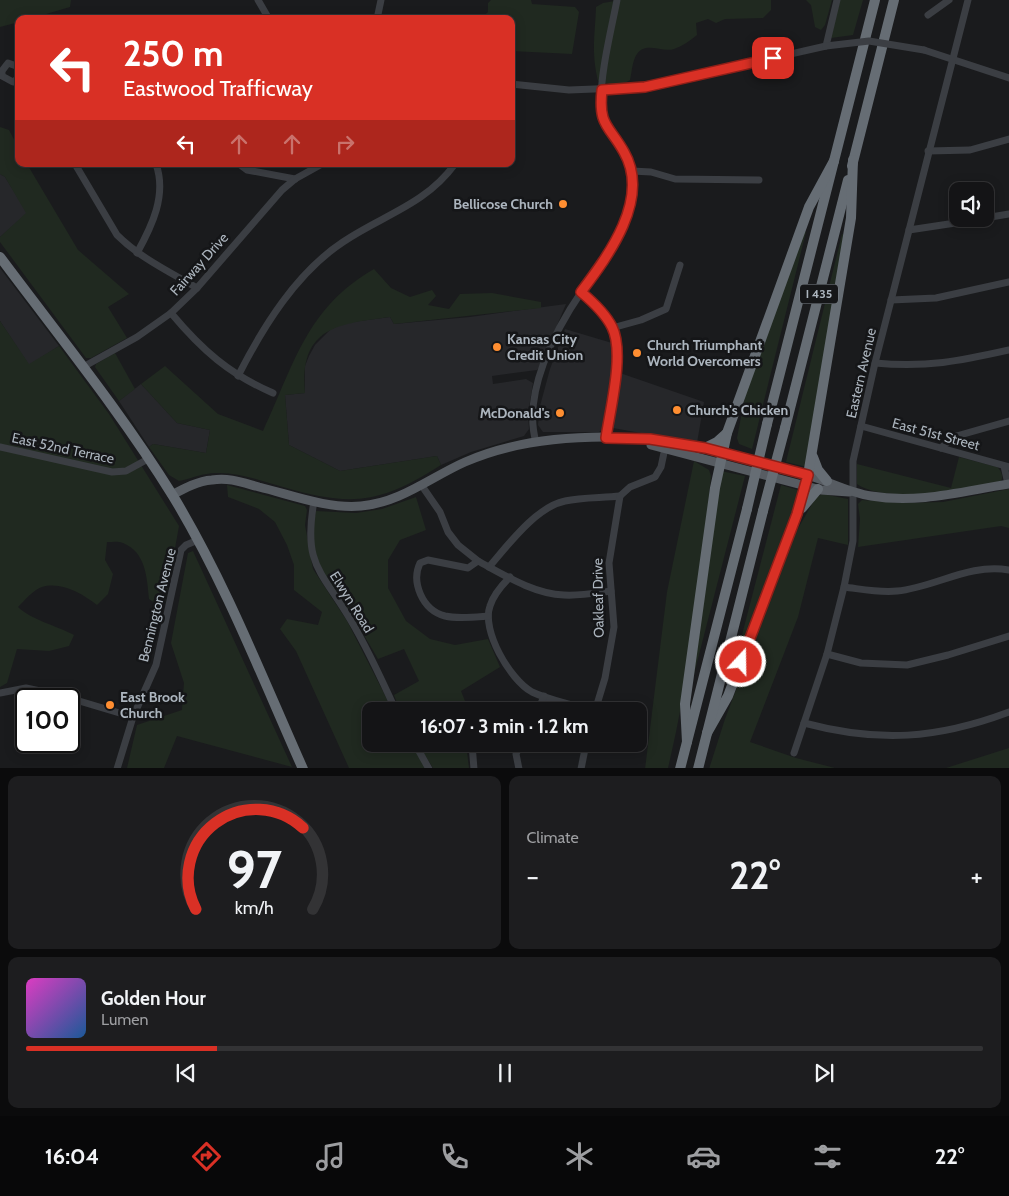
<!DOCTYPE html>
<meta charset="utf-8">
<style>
:root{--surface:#141416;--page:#1d1d1f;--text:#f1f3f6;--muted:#9d9ea1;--line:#333335;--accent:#d93025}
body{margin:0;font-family:Cabin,sans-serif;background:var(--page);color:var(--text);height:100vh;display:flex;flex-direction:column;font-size:19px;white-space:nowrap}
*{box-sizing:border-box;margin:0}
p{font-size:16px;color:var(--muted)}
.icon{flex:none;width:28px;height:28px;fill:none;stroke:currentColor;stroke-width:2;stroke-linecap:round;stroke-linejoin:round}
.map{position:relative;height:768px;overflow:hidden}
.side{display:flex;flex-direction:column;gap:8px;padding:8px;background:#0b0b0c;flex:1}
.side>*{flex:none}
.top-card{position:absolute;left:15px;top:15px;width:500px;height:152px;border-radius:10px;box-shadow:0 2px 12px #0003,0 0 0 1px var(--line);background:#d93025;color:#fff;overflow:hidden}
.buttons{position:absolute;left:949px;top:182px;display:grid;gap:10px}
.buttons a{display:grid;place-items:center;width:45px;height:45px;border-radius:10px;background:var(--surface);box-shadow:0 2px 12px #0003,0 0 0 1px var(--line);font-size:25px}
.speed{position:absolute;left:15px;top:688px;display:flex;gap:10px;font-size:25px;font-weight:700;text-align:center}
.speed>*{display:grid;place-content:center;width:65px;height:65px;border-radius:50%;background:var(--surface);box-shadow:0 2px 12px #0003,0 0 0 1px var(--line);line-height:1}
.speed .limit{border:2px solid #111;border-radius:8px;background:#fff;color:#111}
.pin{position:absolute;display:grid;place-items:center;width:42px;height:42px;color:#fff;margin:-21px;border-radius:10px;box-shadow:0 2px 8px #0006}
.me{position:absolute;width:55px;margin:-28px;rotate:21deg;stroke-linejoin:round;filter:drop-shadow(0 0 4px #0008)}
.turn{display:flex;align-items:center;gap:18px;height:105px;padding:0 25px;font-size:22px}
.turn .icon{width:65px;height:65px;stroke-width:2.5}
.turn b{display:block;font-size:35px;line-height:42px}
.lanes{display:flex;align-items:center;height:48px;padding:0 25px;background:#0003;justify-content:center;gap:25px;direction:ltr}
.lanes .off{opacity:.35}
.big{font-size:38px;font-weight:700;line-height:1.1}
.side .tile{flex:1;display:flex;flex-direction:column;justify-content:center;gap:8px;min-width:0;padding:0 18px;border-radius:10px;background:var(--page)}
.side .dial{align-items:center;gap:0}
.dial svg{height:130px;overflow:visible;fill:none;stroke:var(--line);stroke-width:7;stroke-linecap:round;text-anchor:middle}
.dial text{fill:var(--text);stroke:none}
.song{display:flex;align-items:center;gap:15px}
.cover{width:60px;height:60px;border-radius:8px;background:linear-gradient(135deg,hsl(310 70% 55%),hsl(210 70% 35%))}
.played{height:5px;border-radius:2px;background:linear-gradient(90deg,var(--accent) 20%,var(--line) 20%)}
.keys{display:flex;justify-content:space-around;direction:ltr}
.heat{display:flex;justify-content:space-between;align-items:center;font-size:28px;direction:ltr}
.side .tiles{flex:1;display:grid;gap:8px;grid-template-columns:1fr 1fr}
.tile:last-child{grid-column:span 2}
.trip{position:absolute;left:362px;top:702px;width:285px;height:50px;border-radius:10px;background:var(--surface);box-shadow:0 2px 12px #0003,0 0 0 1px var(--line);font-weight:700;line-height:50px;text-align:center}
.menu{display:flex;height:80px;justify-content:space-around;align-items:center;background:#080809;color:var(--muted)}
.menu .icon{width:35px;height:35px}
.menu .selected{color:var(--accent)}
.menu b{font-size:22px;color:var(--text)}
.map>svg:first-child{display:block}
</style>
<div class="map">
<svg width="1009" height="769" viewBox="0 0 1009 769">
<rect width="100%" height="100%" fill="#1a1b1d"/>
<g fill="#26272a">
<path d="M0,174L5,177L27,213L0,237Z"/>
<path d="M0,268L59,346L29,365L0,321Z"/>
<path d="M566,304L539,368L537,370L492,376L493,384L526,379L533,383L528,414L529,429L524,436L471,452L441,465L437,456L340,471L289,445L285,395L305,393V366L309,356L315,345L331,329L344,323L390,317L394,324L470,317Z"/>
<path d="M565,329L612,343L613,366L605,422L604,428L599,432H543L538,425L540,406L550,369Z"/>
<path d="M620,373L704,402L697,443L613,428L614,408Z"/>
<path d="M141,384L177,423L210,430L206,453L153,444L149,447L119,401Z"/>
</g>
<g fill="#202920">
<path d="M0,0H71L70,7L29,19H19V22L0,27Z"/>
<path d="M491,0H531L532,4L575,7L579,12L572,54L511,51V19H480L488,12V3Z"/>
<path d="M621,0H771V10L763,18L725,19L716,23L708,19L696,23L697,35C690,41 682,46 674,49C662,53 646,41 637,54C632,61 632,72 630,80C619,87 610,85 598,81C591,51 595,36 596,7L603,3Z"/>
<path d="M792,0H832L825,25L821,30L815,27L811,5L806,0Z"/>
<path d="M840,0H863L853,35L831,38Z"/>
<path d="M0,127L9,130L19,149V164H27L78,250L129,294L108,307L127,338L91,358H86L0,242V237L26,213L5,177L0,174Z"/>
<path d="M803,231L806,232L752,449L739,444L737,438L745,396Z"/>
<path d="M842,234L844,235L807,467L786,462Z"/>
<path d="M374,269L391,288L410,297L432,290L436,296L428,305L449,309L460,294L492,293L541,302V308L394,324L390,317C338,324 299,327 305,393L285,395L289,445L340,471L437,456L441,465C380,504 351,507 283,487C262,481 241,473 219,473C205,472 193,478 179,481L169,475L149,447L153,444L206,453L210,430L177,423L141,384L165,366L218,414L263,431C294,365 306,308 374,269Z"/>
<path d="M0,321L29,364L59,346L109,414L179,526L165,604L158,605L149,599C147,578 146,552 123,543C119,541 112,542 107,542L105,560L113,574L108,594L97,605C83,594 61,581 42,587C34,589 24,601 18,607C30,619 57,626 74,635L69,646L49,651L17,649L7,683L0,687Z"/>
<path d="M115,353L135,389L119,401L95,367L96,364Z"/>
<path d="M959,457L997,467C1001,470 1004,477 1001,481C967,489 887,505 857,484V464L951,488Z"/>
<path d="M694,461L709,470L711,476C701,573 691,673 668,768L645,769L667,592Z"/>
<path d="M721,471L745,476L693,678Z"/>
<path d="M227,485L305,506L307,510L305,525L313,569L347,621L393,711H371V744H412L426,768H349L296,651L280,629L287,619L318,625L322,612L294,590V565L287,545L275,522L259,509L228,497Z"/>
<path d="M781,485L801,491L730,681Z"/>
<path d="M1009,489V528L1001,526L858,547L860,519L858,504L862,500L904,503L943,502Z"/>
<path d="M823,494L848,499V545L818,538L798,617L750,742L796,758L835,768L709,769L725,719L796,532L816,497Z"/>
<path d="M416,497L426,530L400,540L388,560V588L406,621L430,639L455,645L488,639L500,667L461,691L469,711H400L394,695L419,681L404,649L378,659L355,620L321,569L315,552L312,532L316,511L356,513L382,509Z"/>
<path d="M193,551L292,767L177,736L164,768H127L137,725L182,710L184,683L171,643L188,553Z"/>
<path d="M418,744H466L469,768H433Z"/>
<path d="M1009,748V768H946Z"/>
</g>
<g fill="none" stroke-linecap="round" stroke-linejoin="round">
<g stroke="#3b3e43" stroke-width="7">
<path d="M258,0L269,19"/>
<path d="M928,15L949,0"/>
<path d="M377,19L381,0"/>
<path d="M924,50L1009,78"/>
<path d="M19,67L8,63L2,71V76L13,82L19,78"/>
<path d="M511,84L569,90L645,87L826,46L837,0"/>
<path d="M928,151L970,150L1009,139"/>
<path d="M75,164L117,235C140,258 170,272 197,288"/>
<path d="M239,164L247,170L295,179"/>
<path d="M632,171L651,172L675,179L759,180"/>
<path d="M985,218L1009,214"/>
<path d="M909,230L982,219"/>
<path d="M137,253C152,226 167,195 156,164"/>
<path d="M581,292C593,302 605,313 612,327C625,353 610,408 606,437"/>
<path d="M891,300L936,298L1009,282"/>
<path d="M171,313C202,350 229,374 273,393"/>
<path d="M612,328L641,320L666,309L680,265"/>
<path d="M875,363C926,368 960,361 1009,350"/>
<path d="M83,367L137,337L171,313L197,288L282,190L295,179L322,164"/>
<path d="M238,376C263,327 296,273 343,242C383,215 425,205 455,164"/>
<path d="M861,426L1009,467"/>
<path d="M536,442C522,394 555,330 582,291C598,268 616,247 625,220C632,198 637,172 623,151C614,135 601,125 601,105C600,74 611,31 617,0"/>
<path d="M0,447L112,472L126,471L148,459"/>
<path d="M941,448L953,437L1009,421"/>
<path d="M1004,466L1008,484"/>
<path d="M422,486L440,512L448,532L458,545L478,561"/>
<path d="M314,501C303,564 320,569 350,619C368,649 382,680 396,711"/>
<path d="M489,567C508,545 536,507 565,501C582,497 602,498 620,496"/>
<path d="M510,577C503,584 493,596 490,606C481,630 510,680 532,692C551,701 572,704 591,711"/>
<path d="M844,587C861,589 880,593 897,591C936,587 969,563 1009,570"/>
<path d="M488,616C475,617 458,619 445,616C422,610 411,582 420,563L428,560L468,568L478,561C504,575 534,594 564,595C580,596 596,593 611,591"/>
<path d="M827,654L861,663L907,665L948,655L1009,636"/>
<path d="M0,693L26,688L59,695L133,717"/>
<path d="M538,711L544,696"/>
<path d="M595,711L605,678L614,627L609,563L620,496L630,487L655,477L661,467L665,448"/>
<path d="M804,723C879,743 937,739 1009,712"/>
<path d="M415,744L429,769"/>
<path d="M472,744L474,769"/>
<path d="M794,753L827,654L844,587L853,541V461L875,363L968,0"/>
<path d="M117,769L133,717L156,665L181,550L186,545L198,540"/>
<path d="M519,769L516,754L521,744"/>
<path d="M581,769L586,744"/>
</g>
<g stroke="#575c62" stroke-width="9">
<path d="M651,445L821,490L849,492"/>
<path d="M172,495C185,488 198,481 212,480C229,477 244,483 259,487C292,495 327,509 361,506C400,503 431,477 465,462C508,443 558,437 605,437C675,438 743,456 810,476C830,482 850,493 871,496C919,504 963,491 1009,484"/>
</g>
<g stroke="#666d74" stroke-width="10">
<path d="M852,166L894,0"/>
<path d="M0,257C59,336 121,412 173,496C225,582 262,677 303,769"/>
<path d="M767,424L875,0"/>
<path d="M785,428L848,180"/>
<path d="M705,448L717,442L727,433"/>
<path d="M813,457L818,470L827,481"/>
<path d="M802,508L818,489"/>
<path d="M707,733L728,696L797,514L808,475L851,218L853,160"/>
<path d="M687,742L685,704L715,488L727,433L809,207L834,161"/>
<path d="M680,769L747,509"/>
<path d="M698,769L763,511"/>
</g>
<path stroke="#3b3e43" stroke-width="7" d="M826,46L869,41L924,50"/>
<g stroke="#666d74" stroke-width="10">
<path d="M747,509L767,424"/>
<path d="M763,511L785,428"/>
</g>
</g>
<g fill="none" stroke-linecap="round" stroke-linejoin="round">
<g stroke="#8d1f18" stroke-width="12">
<path id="route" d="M741,662L797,514L808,475L705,448L650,439L606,438C610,409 625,353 612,327C605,313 593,302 581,292C608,256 651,199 624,152C609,125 598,126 602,90L645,87L773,58"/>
</g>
<use href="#route" stroke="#d93025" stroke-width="9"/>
</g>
<g fill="#ff8e31" stroke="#151618" stroke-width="2">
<circle cx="563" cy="204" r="5"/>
<circle cx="497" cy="347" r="5"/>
<circle cx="637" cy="353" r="5"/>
<circle cx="677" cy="410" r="5"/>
<circle cx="560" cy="413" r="5"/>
<circle cx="110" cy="705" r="5"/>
</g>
<g text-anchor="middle" stroke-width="5" stroke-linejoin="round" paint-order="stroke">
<rect fill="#151618" stroke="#7f858c" stroke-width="1" x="800" y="284.5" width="38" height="19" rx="4"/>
<g font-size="12" font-weight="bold" fill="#acb5be">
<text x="819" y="298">I 435</text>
</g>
<g font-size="14" font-weight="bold" fill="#acb5be" stroke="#151618" text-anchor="start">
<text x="553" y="209" text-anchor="end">Bellicose Church</text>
<text x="507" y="344">Kansas City<tspan x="507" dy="16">Credit Union</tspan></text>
<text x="647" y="350">Church Triumphant<tspan x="647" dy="16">World Overcomers</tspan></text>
<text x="687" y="415">Church's Chicken</text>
<text x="550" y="418" text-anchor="end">McDonald's</text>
<text x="120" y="702">East Brook<tspan x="120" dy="16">Church</tspan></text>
</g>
<g font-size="14" fill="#acb5be" stroke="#151618">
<text transform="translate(199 264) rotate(-48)" y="5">Fairway Drive</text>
<text transform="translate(861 373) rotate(-77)" y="5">Eastern Avenue</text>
<text transform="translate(936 434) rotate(15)" y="5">East 51st Street</text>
<text transform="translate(63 448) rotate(12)" y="5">East 52nd Terrace</text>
<text transform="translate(598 598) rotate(-91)" y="5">Oakleaf Drive</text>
<text transform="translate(352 602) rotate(58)" y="5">Elwyn Road</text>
<text transform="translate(157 605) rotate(-76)" y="5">Bennington Avenue</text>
</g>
</g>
</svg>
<div class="buttons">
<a><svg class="icon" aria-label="sound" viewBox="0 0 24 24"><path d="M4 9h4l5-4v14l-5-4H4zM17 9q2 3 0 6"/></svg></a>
</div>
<div class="speed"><div class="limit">100</div></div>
<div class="pin" style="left:773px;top:58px;background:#d93025"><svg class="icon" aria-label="arrive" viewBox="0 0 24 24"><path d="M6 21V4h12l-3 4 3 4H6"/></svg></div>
<svg class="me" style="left:741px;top:662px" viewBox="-20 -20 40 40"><circle r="17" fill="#d93025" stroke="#fff" stroke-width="3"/><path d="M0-11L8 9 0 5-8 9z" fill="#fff"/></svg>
<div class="trip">16:07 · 3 min · 1.2 km</div>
<div class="top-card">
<div class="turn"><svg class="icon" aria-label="left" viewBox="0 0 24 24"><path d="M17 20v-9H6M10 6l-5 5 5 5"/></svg><div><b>250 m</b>Eastwood Trafficway</div></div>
<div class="lanes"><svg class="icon" aria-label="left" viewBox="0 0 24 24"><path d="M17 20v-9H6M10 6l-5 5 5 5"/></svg><svg class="icon off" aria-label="ahead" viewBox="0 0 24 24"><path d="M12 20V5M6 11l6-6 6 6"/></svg><svg class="icon off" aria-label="ahead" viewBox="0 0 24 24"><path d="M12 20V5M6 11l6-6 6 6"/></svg><svg class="icon off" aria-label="right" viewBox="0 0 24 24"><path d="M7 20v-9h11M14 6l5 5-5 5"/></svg></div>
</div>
</div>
<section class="side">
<div class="tiles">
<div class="tile dial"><svg viewBox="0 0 100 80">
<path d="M14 69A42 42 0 1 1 86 69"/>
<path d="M14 69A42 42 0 0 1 80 19" stroke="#d93025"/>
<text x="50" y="56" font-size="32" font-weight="700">97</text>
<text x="50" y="72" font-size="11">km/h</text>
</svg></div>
<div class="tile"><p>Climate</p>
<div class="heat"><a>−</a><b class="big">22°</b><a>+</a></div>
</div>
<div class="tile">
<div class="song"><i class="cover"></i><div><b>Golden Hour</b><p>Lumen</p></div></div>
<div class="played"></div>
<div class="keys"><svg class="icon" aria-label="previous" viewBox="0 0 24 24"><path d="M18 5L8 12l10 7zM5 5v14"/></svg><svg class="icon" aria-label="pause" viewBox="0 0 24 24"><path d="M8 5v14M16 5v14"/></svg><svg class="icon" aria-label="next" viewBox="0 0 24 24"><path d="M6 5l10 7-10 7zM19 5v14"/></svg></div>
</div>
</div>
</section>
<nav class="menu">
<b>16:04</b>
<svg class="icon selected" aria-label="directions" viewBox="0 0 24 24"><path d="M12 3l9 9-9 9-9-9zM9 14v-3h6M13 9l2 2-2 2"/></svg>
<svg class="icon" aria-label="music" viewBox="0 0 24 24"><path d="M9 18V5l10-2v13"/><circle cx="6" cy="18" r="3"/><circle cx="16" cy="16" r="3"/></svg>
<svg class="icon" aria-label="phone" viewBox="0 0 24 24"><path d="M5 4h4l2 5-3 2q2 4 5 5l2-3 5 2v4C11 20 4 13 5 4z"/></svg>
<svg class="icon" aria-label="climate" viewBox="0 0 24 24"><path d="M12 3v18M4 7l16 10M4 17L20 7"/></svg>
<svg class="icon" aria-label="car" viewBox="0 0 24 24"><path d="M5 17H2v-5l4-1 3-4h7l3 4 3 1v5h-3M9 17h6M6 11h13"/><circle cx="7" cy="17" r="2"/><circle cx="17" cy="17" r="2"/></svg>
<svg class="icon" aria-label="filters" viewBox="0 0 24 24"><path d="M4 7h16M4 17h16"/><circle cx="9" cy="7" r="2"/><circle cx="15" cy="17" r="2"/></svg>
<b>22°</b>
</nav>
